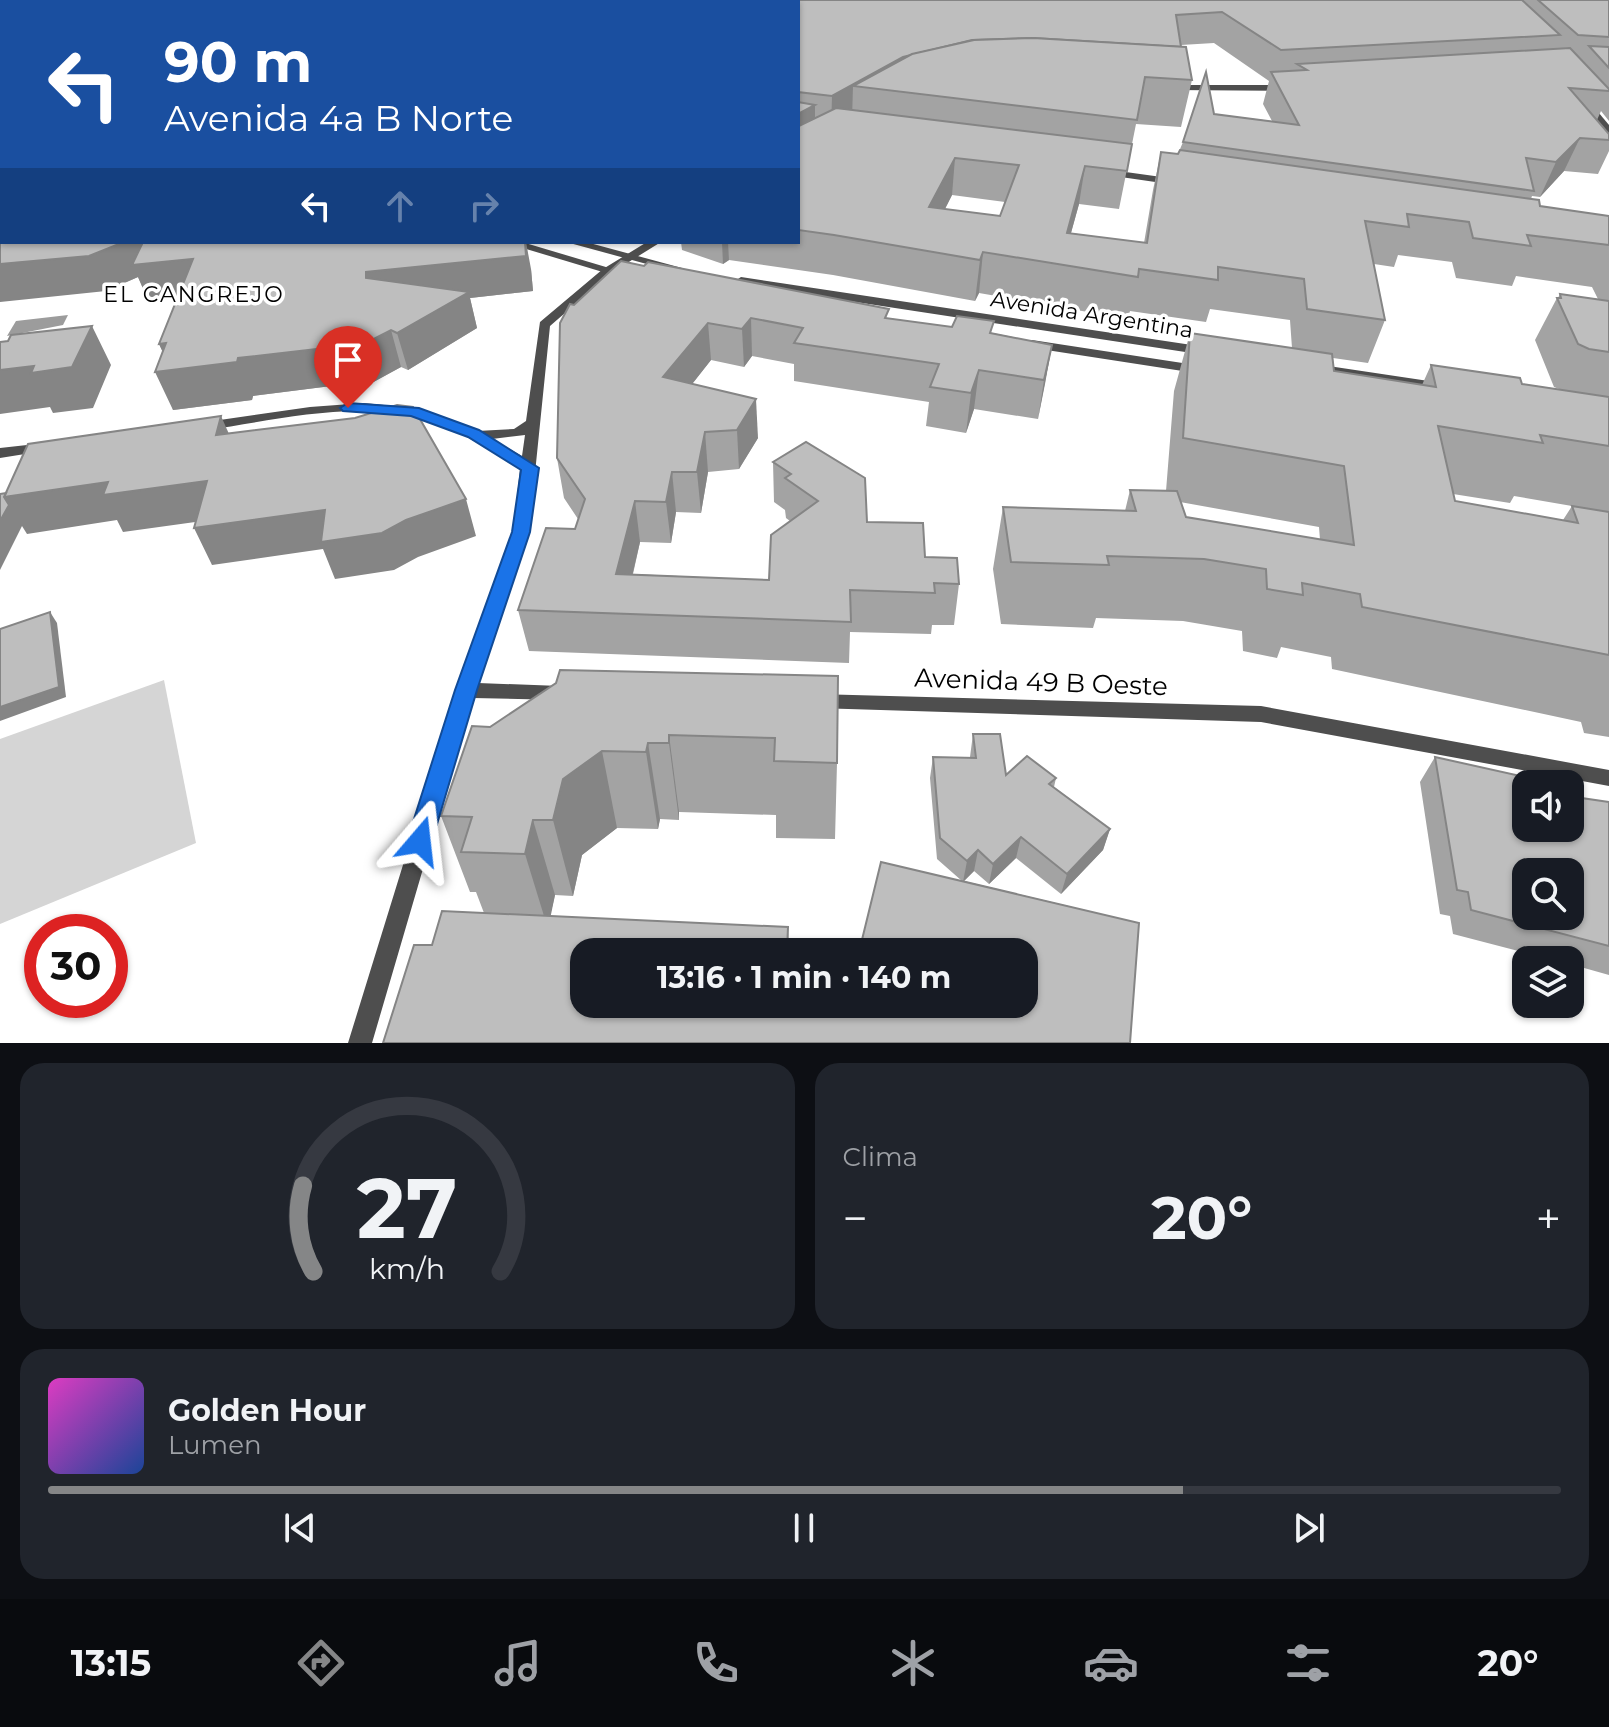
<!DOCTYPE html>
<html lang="es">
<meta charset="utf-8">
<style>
:root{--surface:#171b24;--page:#20242c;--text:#f1f3f6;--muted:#9ea1a6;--line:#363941;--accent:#858687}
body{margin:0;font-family:Montserrat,sans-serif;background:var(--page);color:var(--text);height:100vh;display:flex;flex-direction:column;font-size:30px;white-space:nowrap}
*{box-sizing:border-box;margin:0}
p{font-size:26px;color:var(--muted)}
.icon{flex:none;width:44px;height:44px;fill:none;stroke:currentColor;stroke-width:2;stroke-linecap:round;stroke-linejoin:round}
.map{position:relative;height:1043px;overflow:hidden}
.details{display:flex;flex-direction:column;gap:20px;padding:20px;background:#0d0f14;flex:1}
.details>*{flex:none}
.banner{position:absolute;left:0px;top:0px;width:800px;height:244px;box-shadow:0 2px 6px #0004;background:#1a4fa0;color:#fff;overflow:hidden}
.buttons{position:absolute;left:1512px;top:770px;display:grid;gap:16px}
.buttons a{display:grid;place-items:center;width:72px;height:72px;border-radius:16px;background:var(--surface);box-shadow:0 2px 6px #0004;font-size:40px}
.speed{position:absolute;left:24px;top:914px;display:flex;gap:16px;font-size:40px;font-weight:700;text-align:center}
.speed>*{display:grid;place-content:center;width:104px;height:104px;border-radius:50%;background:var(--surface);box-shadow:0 2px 6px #0004;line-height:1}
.speed .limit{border:12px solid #d22;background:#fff;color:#111}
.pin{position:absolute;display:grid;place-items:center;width:68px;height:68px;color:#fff;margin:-82px -34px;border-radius:50% 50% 50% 0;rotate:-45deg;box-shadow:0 0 8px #0007}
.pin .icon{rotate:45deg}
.me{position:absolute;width:88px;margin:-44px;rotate:17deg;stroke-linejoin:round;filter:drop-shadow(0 0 6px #0008)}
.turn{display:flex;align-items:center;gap:28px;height:168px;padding:0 32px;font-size:36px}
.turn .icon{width:104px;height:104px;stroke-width:2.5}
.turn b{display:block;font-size:56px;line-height:68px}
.lanes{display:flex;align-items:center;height:76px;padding:0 32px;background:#0003;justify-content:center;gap:40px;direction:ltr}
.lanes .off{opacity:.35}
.big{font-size:60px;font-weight:700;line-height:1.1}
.details .tile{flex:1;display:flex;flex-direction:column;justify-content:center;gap:12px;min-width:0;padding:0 28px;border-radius:24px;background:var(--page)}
.details .dial{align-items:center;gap:0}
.dial svg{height:208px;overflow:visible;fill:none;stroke:var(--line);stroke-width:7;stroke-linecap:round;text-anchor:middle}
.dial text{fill:var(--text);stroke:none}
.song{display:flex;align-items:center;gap:24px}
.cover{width:96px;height:96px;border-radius:12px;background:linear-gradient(135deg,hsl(310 70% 55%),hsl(220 70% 35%))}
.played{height:8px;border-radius:4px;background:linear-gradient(90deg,var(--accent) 75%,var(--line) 75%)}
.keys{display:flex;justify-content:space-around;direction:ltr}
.heat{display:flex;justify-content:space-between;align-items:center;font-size:44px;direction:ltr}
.details .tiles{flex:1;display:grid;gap:20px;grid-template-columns:1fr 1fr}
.tile:last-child{grid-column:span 2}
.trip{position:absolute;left:570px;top:938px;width:468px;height:80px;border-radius:24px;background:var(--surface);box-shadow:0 2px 6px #0004;font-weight:700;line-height:80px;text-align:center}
.tab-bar{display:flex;height:128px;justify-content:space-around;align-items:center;background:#090b0e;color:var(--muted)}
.tab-bar .icon{width:56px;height:56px}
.tab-bar .current{color:var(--accent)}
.tab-bar b{font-size:36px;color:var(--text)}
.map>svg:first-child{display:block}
</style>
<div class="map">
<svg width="1609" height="1043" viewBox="0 0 1609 1043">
<rect width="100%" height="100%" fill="#fff"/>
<path fill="#d5d5d5" d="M164,680L196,843L0,924V739Z"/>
<path fill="#9c9c9c" d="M68,315L63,325L7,336L16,321Z"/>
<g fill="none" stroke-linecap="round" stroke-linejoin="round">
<g fill="#4e4e4e" fill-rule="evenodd">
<path d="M1168,85H1288L1292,88L1288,91L1171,90L1168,89Z"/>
<path d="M1582,100H1588L1609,125V134L1582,104Z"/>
<path d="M1104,169L1176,179L1181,182L1176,185L1100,174V170Z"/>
<path d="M647,242H661L611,273L550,326L529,532L478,683L560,686L567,688L569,693L567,698L560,700L473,698L372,1043H348L457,690L513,532L520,469C488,448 453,426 415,417C348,401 273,421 206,430L199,426L206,422L310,407L364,403L414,408L450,419L477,431L514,429L526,421L540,322L603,269ZM525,435L522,456L492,439Z"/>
<path d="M45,443L50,444L52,447L50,450L0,458V448Z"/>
<path d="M816,694L1261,706L1609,770V786L1261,722L816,708L809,706L806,701L809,696Z"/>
</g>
<g fill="#4e4e4e" fill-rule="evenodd">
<rect x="225" y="0" width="8" height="2"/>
<rect x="247" y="0" width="8" height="2"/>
<path d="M503,242H522L636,276L634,279H626Z"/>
<path d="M566,242H586L682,268L676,272Z"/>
<path d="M741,277L1205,347L1212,351L1205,355L737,284L735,281Z"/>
<path d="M1032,340L1202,366L1209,370L1202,374L1027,347V341Z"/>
<path d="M1315,364L1442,383L1449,387L1442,391L1310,371V365Z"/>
</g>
</g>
<g fill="#a3a3a3" fill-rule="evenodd">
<path d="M257,0H1609V121L1601,111L1597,120L1609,134V151L1598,174L1564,171L1540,197L1532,196L1531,199L1540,206L1609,216V737L1584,733L1581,722L1332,669L1331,657L1281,647L1277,658L1243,651L1242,631L1183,621L1096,618L1093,628L1001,624L993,569L1003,507L1125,511L1130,490L1166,491L1174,391L1190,333L1292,348L1290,320L1210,309L1206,322L1130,311L1128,319L979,293L975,301L833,275L729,260L723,264L682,250L681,242H798V2H257ZM1214,43L1269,81L1263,104L1272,121L1214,114L1183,142L1178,154L1161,152L1153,190L1144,243L1071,233L1079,204L1119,209L1136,124L1181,127L1192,80L1181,45ZM952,195L1005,202L1000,216L945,209ZM1398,255L1452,262L1456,278L1512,286L1516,276L1592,287L1598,299L1560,294L1558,298H1557L1535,340L1554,387L1559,389L1522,384L1431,365L1422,385L1334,371L1333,358L1368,363L1385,320L1374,264L1394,267ZM1453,494L1510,503L1514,496L1572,506L1563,520L1455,501ZM1180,502L1319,527L1320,540L1186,517Z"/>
<path d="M2,242L531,269L533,291L470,298L477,328L408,370L401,367L368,385L363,382L253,396L252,400L173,410L163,352L159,344L178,297L148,300L138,277L106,291Z"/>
<path d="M570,304L888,318L993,333L1052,345L1038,419L974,409L966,433L926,426L929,402L794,381V364L752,356L744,367L711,360L692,384L758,438L739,469L708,472L701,513L676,512L671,543L640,542L633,574L769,580L790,521L786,518L785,510L774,502L773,462L867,522L925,557L959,584L954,625H932L931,634L850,632L849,663L529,651L518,610L575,529L578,519L564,498L557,458Z"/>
<path d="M560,670L838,676L837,763L835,839L776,838V815L679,812V820L660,819L658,829L617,828L582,855L573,896L555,895L550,916L788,927L789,952H584V1004H1024V952H859L881,862L962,881L937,859L930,778L933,757H970L973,734H1000L1006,775L1027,756L1056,778L1054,787L1110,829L1103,850L1061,894L1016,858L989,884L974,871L964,881L1139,923L1130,1043H383L414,945H432L442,911L484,913L476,892H470L441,816L472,726L490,727L556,683Z"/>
<path d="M1435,757L1575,797L1609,802V975L1570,964V960H1553L1453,934L1450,916L1440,914L1420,782Z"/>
</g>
<g fill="#858585">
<rect x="192" y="0" width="16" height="2"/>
<path d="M579,0H625V2H565Z"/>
<path d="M972,40L853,86L852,119L831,131L832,96L903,57Z"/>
<rect x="0" y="75" width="2" height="38"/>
<path d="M815,105V140L798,150V114Z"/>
<path d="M1580,138L1564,171L1540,197L1556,162Z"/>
<path d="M955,158L952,195L926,246L929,207Z"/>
<path d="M1085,166L1079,204L1062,265L1067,233Z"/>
<path d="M124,242H152L193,259L207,294L148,300L138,277L106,291L0,302V264Z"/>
<path d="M526,242L531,269L533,291L470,298L477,328L408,370L397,333L366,278V272Z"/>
<path d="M722,242H728L729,260L723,264Z"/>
<path d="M983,252L979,293L975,301L980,260Z"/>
<path d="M751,318L752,356L744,367L742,329Z"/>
<path d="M708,323L711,360L667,416L663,377Z"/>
<path d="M92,326L111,365L93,408L53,413L50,407L0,414V370Z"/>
<path d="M391,330L401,367L368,385L356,348Z"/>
<path d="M166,343L238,358L351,345L363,382L253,396L252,400L173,410L155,372L171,370L159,344Z"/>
<path d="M1052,345L1045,384L1038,419L1044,380Z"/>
<path d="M979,370L974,409L966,433L971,393Z"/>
<path d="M756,399L758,438L739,469L737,430Z"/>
<path d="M221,416L237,452L216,435Z"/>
<path d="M705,432L708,472L701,513L697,472Z"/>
<path d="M672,472L676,512L671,543L666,502Z"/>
<path d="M207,481L224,518L123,532L117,520L27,534L22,526L0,570V521L4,497L108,482Z"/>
<path d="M466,499L476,536L418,557L394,570L335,579L323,549L212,565L194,528L325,510L406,520Z"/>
<path d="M635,501L640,542L623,615L616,574Z"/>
<path d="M50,612L57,623L66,697L0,721V707Z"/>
<path d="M669,735L679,812V820L669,743Z"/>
<path d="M648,743L660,819L658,829L646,752Z"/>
<path d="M602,751L617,828L582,855L573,896L553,820L563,779Z"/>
<path d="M533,820L555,895L548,929L525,854Z"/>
<path d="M1110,829L1103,850L1061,894L1067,874Z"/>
<path d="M1021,837L1016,858L989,884L993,864Z"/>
<path d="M978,850L974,871L963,882L967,861Z"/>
</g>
<g fill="#bebebe" stroke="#858585" stroke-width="2" fill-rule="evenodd">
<path d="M0,0H192V2H2V75H0Z"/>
<path d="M257,0H579L565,2H257Z"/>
<path d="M656,0H1522L1560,35L1281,50L1222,12L1176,15L1181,47L1033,38L972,40L903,57L832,96L798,92V2H665Z"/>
<path d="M1538,0H1609V37L1578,35Z"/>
<path d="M1033,38L1186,47L1192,80L1145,77L1137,120L853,86L912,54L974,40Z"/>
<path d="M1589,46L1609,47V68Z"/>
<path d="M1570,48L1609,89V91L1569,88L1609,134V140L1580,138L1556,162L1526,158L1534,191L1183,142L1206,72L1214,114L1299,125L1271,72L1307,70L1297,64Z"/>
<path d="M798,102L815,105L798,114Z"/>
<path d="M836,108L1132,144L1127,171L1085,166L1067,233L1147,243L1161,152L1178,154L1180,150L1539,200L1540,206L1609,216V245L1527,235L1531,246L1473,238L1469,222L1407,214L1409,227L1365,221L1385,320L1307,309L1304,279L1218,267V280L1139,269L1138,277L983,252L980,260L834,235L798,230V126H799ZM955,158L1019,165L1000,216L929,207Z"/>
<rect x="0" y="155" width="2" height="56"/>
<path d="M0,222H2V242H124L89,256L0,264Z"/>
<path d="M143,242H525L526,256L366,272V278L469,292L397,333L391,330L356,348L351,345L238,358L237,362L155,372L166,343L159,344L193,259L132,265Z"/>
<path d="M621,261L644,266L648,262L889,309L885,318L952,327L957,316L994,321L990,333L1052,345L1044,380L979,370L971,393L930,387L939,364L794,343L803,328L751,318L742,329L708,323L663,377L756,399L737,430L705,432L697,472H672L666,502L635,501L616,574L769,580L771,535L818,501L785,478L791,474L773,462L806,442L865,478L867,522L923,523L925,557L957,558L959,584L934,583L935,593L850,590L851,622L518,610L546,528L575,529L585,499L557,458L560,323L570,304L574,305Z"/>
<path d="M1560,294L1609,301V352L1589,349L1578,344L1557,298H1561Z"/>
<path d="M92,326L72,367L31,373L34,366L0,370V342L8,341L11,335Z"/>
<path d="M1190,333L1332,354L1334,371L1436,387L1431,365L1520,378L1522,384L1609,397V446L1540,435L1543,443L1438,426L1455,501L1578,523L1572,506L1609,512V655L1362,607L1360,594L1302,583L1303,595L1267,589L1266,569L1204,559L1107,556L1109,565L1011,562L1003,507L1136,511L1130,490L1177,491L1186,517L1354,545L1344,466L1183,438Z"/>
<path d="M397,405L413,407L466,499L406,520L382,533L321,542L325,510L194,528L207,481L103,495L108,482L4,497L28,444L221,416L216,435L355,418Z"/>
<path d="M6,493L4,497L9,505L0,521V494Z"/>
<path d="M50,612L59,687L0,707V629Z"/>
<path d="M560,670L838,676L837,763L774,761L775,738L669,735V743H648L646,752L602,751L563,779L553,820H533L525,854L461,852L472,817L441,816L472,726L490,727L556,683Z"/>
<path d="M973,734H1000L1006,775L1027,756L1056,778L1049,784L1110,829L1067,874L1021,837L993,864L978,850L967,861L940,838L933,757L976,758Z"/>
<path d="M1435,757L1556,784H1526V828H1570V787L1573,788L1575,797L1609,802V946L1471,910L1468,892L1457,890ZM1526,872H1570V916H1526Z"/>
<path d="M881,862L1139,923L1130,1043H383L414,945H432L442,911L788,927L787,952H584V1004H1024V952H859Z"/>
</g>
<path fill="#1a73e8" stroke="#114b97" stroke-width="2" d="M348,403L419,408L479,430L539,468L530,532L477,690L432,841L428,849L420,852L411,849L407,841L455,690L512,532L521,470L468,437L411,416L343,411L340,408Z"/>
<g text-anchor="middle" stroke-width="7" stroke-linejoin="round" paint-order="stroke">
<g font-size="22" letter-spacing="2" fill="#000" stroke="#fff">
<text x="194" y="302">EL CANGREJO</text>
</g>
<g font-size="22" fill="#000" stroke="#fff">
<text transform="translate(1092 314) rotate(9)" y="8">Avenida Argentina</text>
</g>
<g font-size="26" fill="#000" stroke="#fff">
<text transform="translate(1041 682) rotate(2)" y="9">Avenida 49 B Oeste</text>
</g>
</g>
</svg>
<div class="buttons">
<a><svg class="icon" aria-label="sound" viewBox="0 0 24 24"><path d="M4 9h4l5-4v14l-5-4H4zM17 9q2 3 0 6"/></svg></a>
<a><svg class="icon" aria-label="search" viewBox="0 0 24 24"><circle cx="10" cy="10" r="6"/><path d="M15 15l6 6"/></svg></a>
<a><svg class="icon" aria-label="layers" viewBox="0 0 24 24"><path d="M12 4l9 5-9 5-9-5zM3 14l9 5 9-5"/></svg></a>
</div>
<div class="speed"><div class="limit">30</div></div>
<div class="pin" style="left:348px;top:408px;background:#d93025"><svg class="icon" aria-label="arrive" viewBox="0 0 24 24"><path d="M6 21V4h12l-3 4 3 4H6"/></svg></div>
<svg class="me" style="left:420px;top:841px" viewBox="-20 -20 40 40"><path d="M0-17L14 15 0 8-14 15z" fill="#1a73e8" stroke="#fff" stroke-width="4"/></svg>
<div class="trip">13:16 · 1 min · 140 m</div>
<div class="banner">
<div class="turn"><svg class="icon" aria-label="left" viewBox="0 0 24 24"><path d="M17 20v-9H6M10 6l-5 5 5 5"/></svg><div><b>90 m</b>Avenida 4a B Norte</div></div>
<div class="lanes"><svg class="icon" aria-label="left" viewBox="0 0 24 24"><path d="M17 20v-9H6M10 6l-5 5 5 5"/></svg><svg class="icon off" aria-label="ahead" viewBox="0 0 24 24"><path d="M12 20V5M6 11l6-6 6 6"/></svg><svg class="icon off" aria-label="right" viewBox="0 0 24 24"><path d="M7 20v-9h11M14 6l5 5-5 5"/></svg></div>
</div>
</div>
<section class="details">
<div class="tiles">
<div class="tile dial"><svg viewBox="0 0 100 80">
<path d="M14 69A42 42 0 1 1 86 69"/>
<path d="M14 69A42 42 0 0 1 10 36" stroke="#858687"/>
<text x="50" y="56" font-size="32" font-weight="700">27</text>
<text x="50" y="72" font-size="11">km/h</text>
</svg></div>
<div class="tile"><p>Clima</p>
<div class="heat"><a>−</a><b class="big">20°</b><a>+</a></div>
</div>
<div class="tile">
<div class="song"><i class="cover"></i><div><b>Golden Hour</b><p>Lumen</p></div></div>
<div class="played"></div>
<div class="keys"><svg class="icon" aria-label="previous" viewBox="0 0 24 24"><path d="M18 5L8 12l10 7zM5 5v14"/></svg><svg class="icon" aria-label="pause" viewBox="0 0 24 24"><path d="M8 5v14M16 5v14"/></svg><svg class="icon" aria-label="next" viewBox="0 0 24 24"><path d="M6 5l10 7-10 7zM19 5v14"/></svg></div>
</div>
</div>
</section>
<nav class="tab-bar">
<b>13:15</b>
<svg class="icon current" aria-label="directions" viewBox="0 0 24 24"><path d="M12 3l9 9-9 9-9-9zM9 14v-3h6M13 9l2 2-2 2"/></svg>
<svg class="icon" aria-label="music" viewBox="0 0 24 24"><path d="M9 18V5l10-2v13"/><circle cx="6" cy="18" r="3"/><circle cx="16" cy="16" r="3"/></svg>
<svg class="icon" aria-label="phone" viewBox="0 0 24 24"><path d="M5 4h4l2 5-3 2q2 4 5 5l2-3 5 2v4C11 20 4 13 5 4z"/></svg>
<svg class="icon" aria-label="climate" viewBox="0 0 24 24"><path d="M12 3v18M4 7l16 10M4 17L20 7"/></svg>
<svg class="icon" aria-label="car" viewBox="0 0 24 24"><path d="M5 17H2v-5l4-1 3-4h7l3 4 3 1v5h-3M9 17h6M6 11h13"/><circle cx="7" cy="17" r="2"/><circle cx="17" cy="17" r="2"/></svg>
<svg class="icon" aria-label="filters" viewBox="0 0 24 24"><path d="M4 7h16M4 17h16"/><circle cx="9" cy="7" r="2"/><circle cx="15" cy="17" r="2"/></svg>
<b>20°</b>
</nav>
